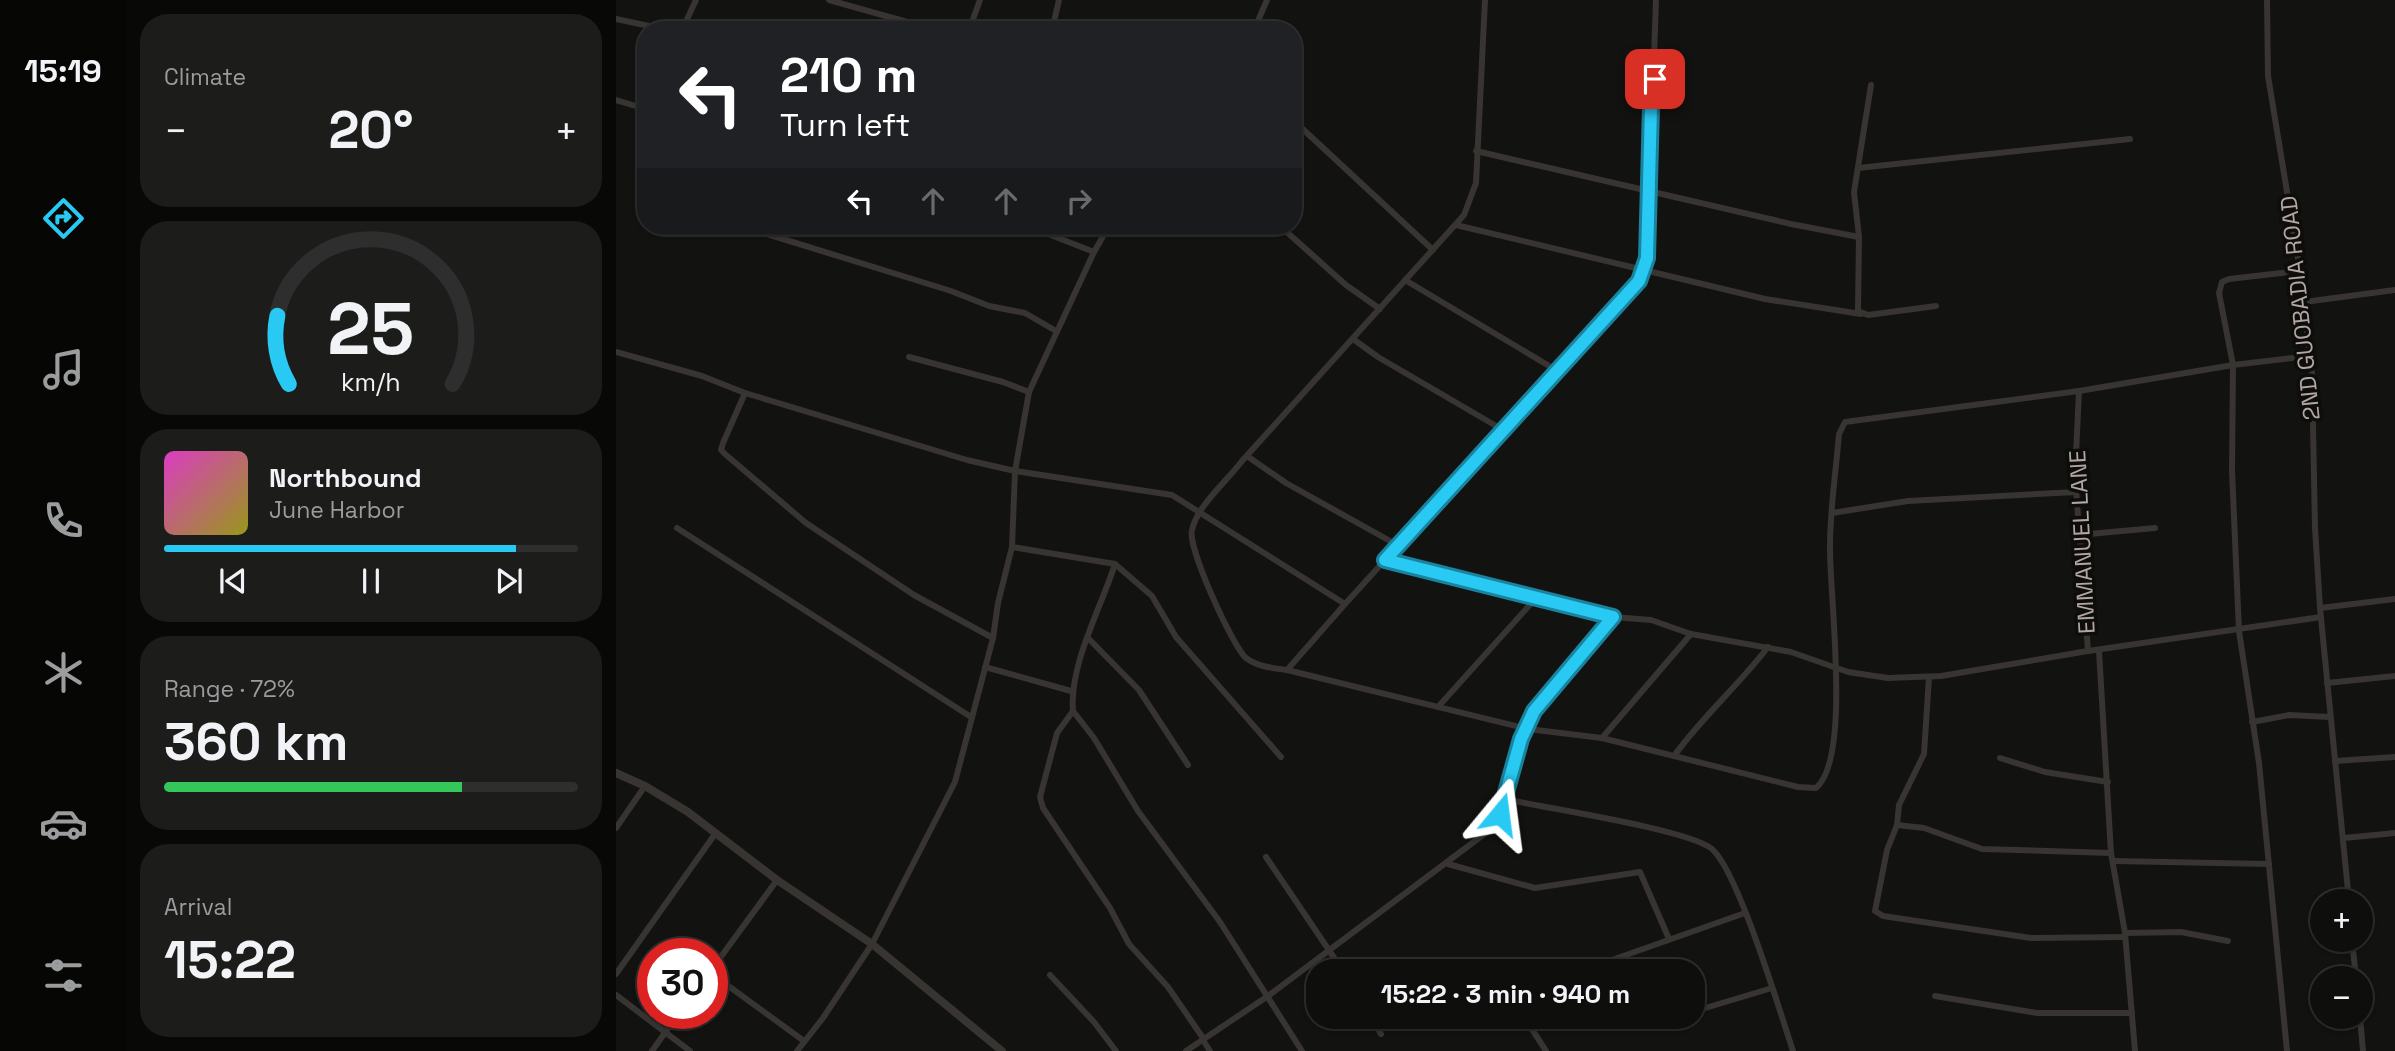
<!DOCTYPE html>
<meta charset="utf-8">
<style>
:root{--surface:#0e0e0d;--page:#1c1c1b;--text:#f1f3f6;--muted:#9b9c9d;--line:#2e2e2e;--accent:#28c9f2}
body{margin:0;font-family:"Space Grotesk",sans-serif;background:var(--page);color:var(--text);height:100vh;display:flex;flex-direction:column;font-size:26px;white-space:nowrap}
*{box-sizing:border-box;margin:0}
p{font-size:23px;color:var(--muted)}
.icon{flex:none;width:38px;height:38px;fill:none;stroke:currentColor;stroke-width:2;stroke-linecap:round;stroke-linejoin:round}
.map{position:relative;flex:1;overflow:hidden}
.details{display:flex;flex-direction:column;gap:14px;padding:14px;background:#080807;width:490px}
.details>*{flex:none}
.guide{position:absolute;left:21px;top:21px;width:665px;height:214px;border-radius:28px;box-shadow:0 2px 5px #0004,0 0 0 2px var(--line);background:#202124;color:#fff;overflow:hidden}
.tools{position:absolute;left:1694px;top:889px;display:grid;gap:14px}
.tools a{display:grid;place-items:center;width:63px;height:63px;border-radius:50%;background:var(--surface);box-shadow:0 2px 5px #0004,0 0 0 2px var(--line);font-size:35px}
.speed{position:absolute;left:21px;top:938px;display:flex;gap:14px;font-size:35px;font-weight:700;text-align:center}
.speed>*{display:grid;place-content:center;width:91px;height:91px;border-radius:50%;background:var(--surface);box-shadow:0 2px 5px #0004,0 0 0 2px var(--line);line-height:1}
.speed .limit{border:10px solid #d22;background:#fff;color:#111}
.pin{position:absolute;display:grid;place-items:center;width:60px;height:60px;color:#fff;margin:-30px;border-radius:14px;box-shadow:0 4px 10px #0006}
.me{position:absolute;width:77px;margin:-38px;rotate:16deg;stroke-linejoin:round;filter:drop-shadow(0 0 5px #0008)}
.turn{display:flex;align-items:center;gap:24px;height:147px;padding:0 28px;font-size:32px}
.turn .icon{width:91px;height:91px;stroke-width:2.5}
.turn b{display:block;font-size:49px;line-height:60px}
.lanes{display:flex;align-items:center;height:66px;padding:0 28px;background:#0003;justify-content:center;gap:35px;direction:ltr}
.lanes .off{opacity:.35}
.big{font-size:52px;font-weight:800;line-height:1.1}
.details .card{flex:1;display:flex;flex-direction:column;justify-content:center;gap:10px;min-width:0;padding:0 24px;border-radius:28px;background:var(--page)}
.details .dial{align-items:center;gap:0}
.dial svg{height:182px;overflow:visible;fill:none;stroke:var(--line);stroke-width:7;stroke-linecap:round;text-anchor:middle}
.dial text{fill:var(--text);stroke:none}
.song{display:flex;align-items:center;gap:21px}
.cover{width:84px;height:84px;border-radius:10px;background:linear-gradient(135deg,hsl(310 70% 55%),hsl(60 70% 35%))}
.played{height:7px;border-radius:4px;background:linear-gradient(90deg,var(--accent) 85%,var(--line) 85%)}
.keys{display:flex;justify-content:space-around;direction:ltr}
.heat{display:flex;justify-content:space-between;align-items:center;font-size:38px;direction:ltr}
.charge{height:10px;border-radius:5px;background:linear-gradient(90deg,#34c759 72%,var(--line) 0)}
.trip{position:absolute;left:690px;top:959px;width:399px;height:70px;border-radius:28px;background:var(--surface);box-shadow:0 2px 5px #0004,0 0 0 2px var(--line);font-weight:800;line-height:70px;text-align:center}
main{display:flex;flex:1;min-height:0}
.tabs{display:flex;flex-direction:column;width:126px;justify-content:space-around;align-items:center;background:#060605;color:var(--muted)}
.tabs .icon{width:49px;height:49px}
.tabs .selected{color:var(--accent)}
.tabs b{font-size:32px;color:var(--text)}
.map>svg:first-child{display:block}
</style>
<main>
<nav class="tabs">
<b>15:19</b>
<svg class="icon selected" aria-label="directions" viewBox="0 0 24 24"><path d="M12 3l9 9-9 9-9-9zM9 14v-3h6M13 9l2 2-2 2"/></svg>
<svg class="icon" aria-label="music" viewBox="0 0 24 24"><path d="M9 18V5l10-2v13"/><circle cx="6" cy="18" r="3"/><circle cx="16" cy="16" r="3"/></svg>
<svg class="icon" aria-label="phone" viewBox="0 0 24 24"><path d="M5 4h4l2 5-3 2q2 4 5 5l2-3 5 2v4C11 20 4 13 5 4z"/></svg>
<svg class="icon" aria-label="climate" viewBox="0 0 24 24"><path d="M12 3v18M4 7l16 10M4 17L20 7"/></svg>
<svg class="icon" aria-label="car" viewBox="0 0 24 24"><path d="M5 17H2v-5l4-1 3-4h7l3 4 3 1v5h-3M9 17h6M6 11h13"/><circle cx="7" cy="17" r="2"/><circle cx="17" cy="17" r="2"/></svg>
<svg class="icon" aria-label="filters" viewBox="0 0 24 24"><path d="M4 7h16M4 17h16"/><circle cx="9" cy="7" r="2"/><circle cx="15" cy="17" r="2"/></svg>
</nav>
<section class="details">
<div class="card"><p>Climate</p>
<div class="heat"><a>−</a><b class="big">20°</b><a>+</a></div>
</div>
<div class="card dial"><svg viewBox="0 0 100 80">
<path d="M14 69A42 42 0 1 1 86 69"/>
<path d="M14 69A42 42 0 0 1 9 39" stroke="#28c9f2"/>
<text x="50" y="56" font-size="32" font-weight="700">25</text>
<text x="50" y="72" font-size="11">km/h</text>
</svg></div>
<div class="card">
<div class="song"><i class="cover"></i><div><b>Northbound</b><p>June Harbor</p></div></div>
<div class="played"></div>
<div class="keys"><svg class="icon" aria-label="previous" viewBox="0 0 24 24"><path d="M18 5L8 12l10 7zM5 5v14"/></svg><svg class="icon" aria-label="pause" viewBox="0 0 24 24"><path d="M8 5v14M16 5v14"/></svg><svg class="icon" aria-label="next" viewBox="0 0 24 24"><path d="M6 5l10 7-10 7zM19 5v14"/></svg></div>
</div>
<div class="card"><p>Range · 72%</p><b class="big">360 km</b><div class="charge"></div></div>
<div class="card"><p>Arrival</p><b class="big">15:22</b></div>
</section>
<div class="map">
<svg width="1779" height="1051" viewBox="0 0 1779 1051">
<rect width="100%" height="100%" fill="#121211"/>
<g fill="none" stroke-linecap="round" stroke-linejoin="round">
<g stroke="#373432" stroke-width="6">
<path d="M213,0L320,30"/>
<path d="M1651,0L1652,76L1684,271L1696,374L1699,528L1704,608L1733,901"/>
<path d="M0,19L52,30"/>
<path d="M66,30L80,0"/>
<path d="M353,30L364,0"/>
<path d="M436,30L443,0"/>
<path d="M638,30L651,0"/>
<path d="M1255,85L1238,192L1243,237L1242,311L1252,315L1320,306"/>
<path d="M0,100L30,109"/>
<path d="M677,120L817,250"/>
<path d="M860,151L1175,224L1243,237"/>
<path d="M1242,168L1514,139"/>
<path d="M840,225L1149,299L1245,314"/>
<path d="M125,226L335,291L373,306L409,313L440,331"/>
<path d="M412,226L478,252"/>
<path d="M664,226L730,285L764,309"/>
<path d="M789,280L940,370"/>
<path d="M1688,302L1779,290"/>
<path d="M737,339L762,357L887,430"/>
<path d="M0,352L86,376L129,393L351,460L399,471L556,495L729,604L671,670L912,729L905,739L884,814L871,832L652,996L570,1051"/>
<path d="M293,357L387,382L413,392"/>
<path d="M1463,391L1459,475L1472,651"/>
<path d="M129,393L107,443L105,450L109,454L190,523L298,595L377,638"/>
<path d="M631,456L670,483L783,546"/>
<path d="M1216,513L1292,501L1460,492"/>
<path d="M61,528L355,717"/>
<path d="M1462,535L1539,528"/>
<path d="M396,547L499,564L536,596L560,637L665,757"/>
<path d="M769,560L985,616L1035,620L1075,634L1175,652L1232,672L1272,678L1325,676L1472,651L1705,617"/>
<path d="M499,564C485,608 453,665 457,711L441,733L424,797L427,808L494,908L513,944L552,987L587,1038"/>
<path d="M729,604L1023,281L1031,258L1040,0"/>
<path d="M1704,608L1779,599"/>
<path d="M997,617C967,651 928,685 912,729L986,738L1182,787L1200,788C1236,758 1213,593 1214,546C1214,509 1220,471 1223,434L1229,422L1463,391L1617,365L1693,356"/>
<path d="M473,639L523,690L572,765"/>
<path d="M1483,651L1495,853L1509,933L1519,1051"/>
<path d="M369,667L455,691"/>
<path d="M671,670C657,668 642,667 630,658C617,647 571,547 576,530C581,506 611,481 626,461L848,215L860,183L869,0"/>
<path d="M1711,683L1779,676"/>
<path d="M822,707L920,598"/>
<path d="M457,711L478,738L522,811L604,922L686,1051"/>
<path d="M1636,722L1673,715L1714,717"/>
<path d="M986,738L1075,634"/>
<path d="M1058,756C1086,717 1122,686 1152,647"/>
<path d="M1384,758L1429,772L1492,782"/>
<path d="M1719,761L1779,757"/>
<path d="M889,799C928,808 1071,829 1096,849C1122,871 1164,1012 1177,1051"/>
<path d="M1281,825L1283,805L1308,754L1313,677"/>
<path d="M0,828L29,786"/>
<path d="M1728,838L1779,833"/>
<path d="M1495,853L1366,849L1308,828L1281,825L1271,850L1259,911L1267,916L1415,938L1508,937"/>
<path d="M650,857L727,971"/>
<path d="M1497,861L1653,864"/>
<path d="M832,864L919,888L1024,872L1053,939"/>
<path d="M1509,933L1565,932L1612,941"/>
<path d="M1736,940L1740,978"/>
<path d="M993,961L1129,913"/>
<path d="M96,969L161,880"/>
<path d="M0,974L99,834"/>
<path d="M96,974L188,1041"/>
<path d="M434,975L478,1022L500,1051"/>
<path d="M0,995L74,1051"/>
<path d="M1319,996L1421,1013H1516"/>
<path d="M1076,1012L1156,988"/>
<path d="M755,1017L765,1034"/>
<path d="M908,1017L930,1051"/>
<path d="M1744,1017L1747,1051"/>
<path d="M1023,1028L1061,1017"/>
<path d="M587,1040L594,1051"/>
<path d="M36,1051L63,1013"/>
<path d="M181,1051L207,1018L256,944L339,782L377,638L382,603L396,547L399,471L413,392L478,252L493,226"/>
<path d="M1671,1051L1643,763L1623,631L1616,471L1617,365L1603,293L1606,282L1613,279L1684,271"/>
</g>
<path stroke="#373432" stroke-width="8" d="M0,773L29,786L72,812L161,880L256,944L386,1051"/>
</g>
<g fill="none" stroke-linecap="round" stroke-linejoin="round">
<g stroke="#1a839d" stroke-width="18">
<path id="route" d="M884,814L905,739L918,711L997,617L769,560L1023,281L1031,258L1035,107L1039,79"/>
</g>
<use href="#route" stroke="#28c9f2" stroke-width="12"/>
</g>
<g text-anchor="middle" stroke-width="7" stroke-linejoin="round" paint-order="stroke">
<g font-size="23" fill="#b3a6a2" stroke="#0d0d0c">
<text transform="translate(1684 308) rotate(-96)" y="8">2ND GUOBADIA ROAD</text>
<text transform="translate(1466 542) rotate(-93)" y="8">EMMANUEL LANE</text>
</g>
</g>
</svg>
<div class="tools">
<a>+</a>
<a>−</a>
</div>
<div class="speed"><div class="limit">30</div></div>
<div class="pin" style="left:1039px;top:79px;background:#d93025"><svg class="icon" aria-label="arrive" viewBox="0 0 24 24"><path d="M6 21V4h12l-3 4 3 4H6"/></svg></div>
<svg class="me" style="left:884px;top:814px" viewBox="-20 -20 40 40"><path d="M0-17L14 15 0 8-14 15z" fill="#28c9f2" stroke="#fff" stroke-width="4"/></svg>
<div class="trip">15:22 · 3 min · 940 m</div>
<div class="guide">
<div class="turn"><svg class="icon" aria-label="left" viewBox="0 0 24 24"><path d="M17 20v-9H6M10 6l-5 5 5 5"/></svg><div><b>210 m</b>Turn left</div></div>
<div class="lanes"><svg class="icon" aria-label="left" viewBox="0 0 24 24"><path d="M17 20v-9H6M10 6l-5 5 5 5"/></svg><svg class="icon off" aria-label="ahead" viewBox="0 0 24 24"><path d="M12 20V5M6 11l6-6 6 6"/></svg><svg class="icon off" aria-label="ahead" viewBox="0 0 24 24"><path d="M12 20V5M6 11l6-6 6 6"/></svg><svg class="icon off" aria-label="right" viewBox="0 0 24 24"><path d="M7 20v-9h11M14 6l5 5-5 5"/></svg></div>
</div>
</div>
</main>
